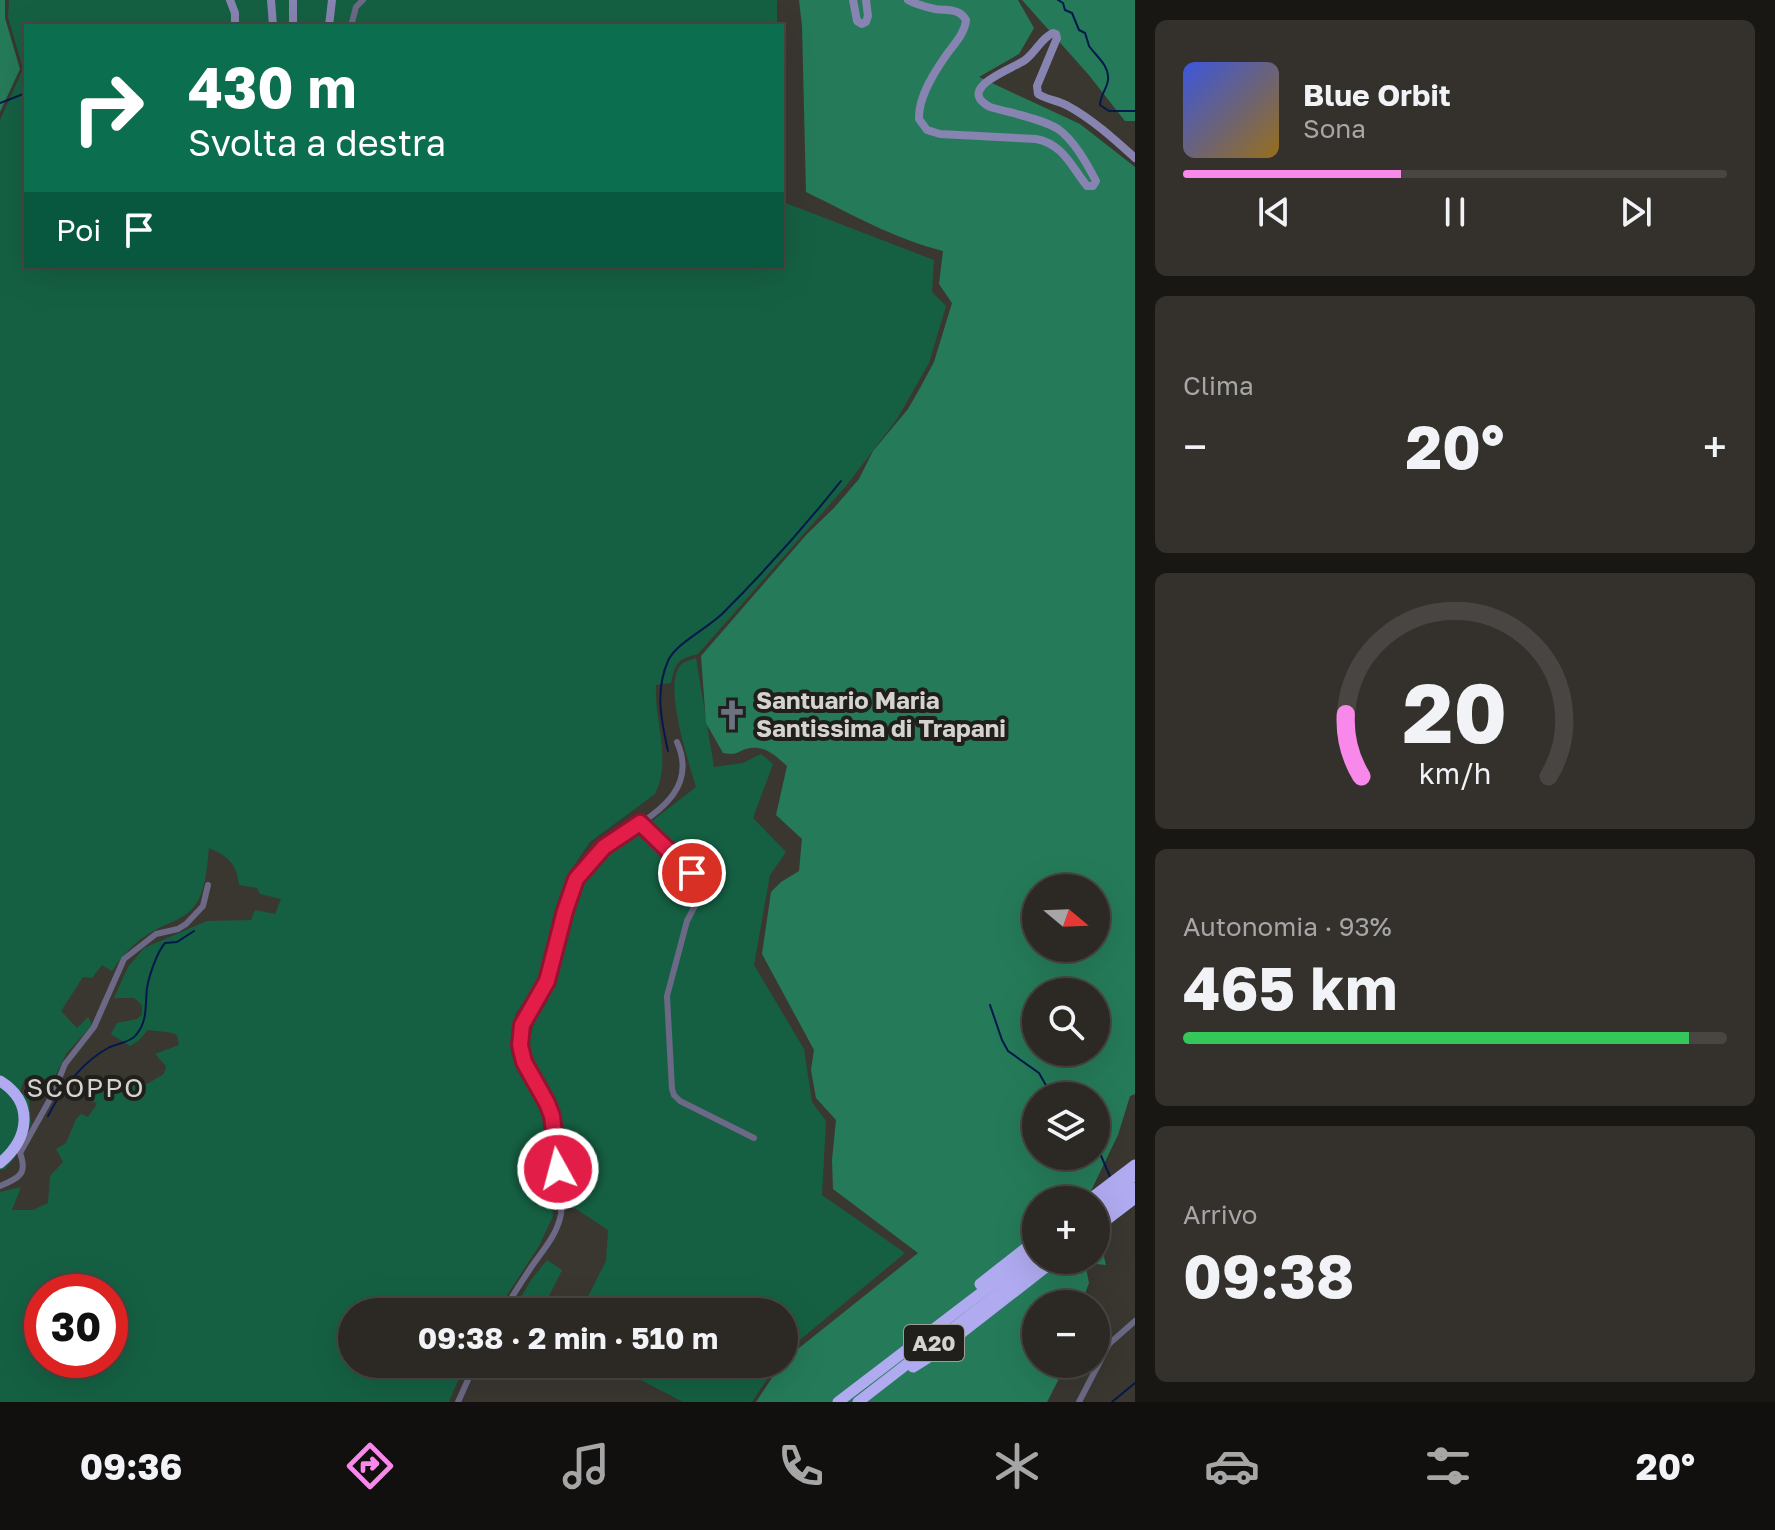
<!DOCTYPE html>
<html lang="it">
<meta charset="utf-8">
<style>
:root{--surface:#2c2925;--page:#34312d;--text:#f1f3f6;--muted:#a6a6a7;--line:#484542;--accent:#f888ea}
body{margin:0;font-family:"Golos Text",sans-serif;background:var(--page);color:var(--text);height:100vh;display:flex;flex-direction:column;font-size:30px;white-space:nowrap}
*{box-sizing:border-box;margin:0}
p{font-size:26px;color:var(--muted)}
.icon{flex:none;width:44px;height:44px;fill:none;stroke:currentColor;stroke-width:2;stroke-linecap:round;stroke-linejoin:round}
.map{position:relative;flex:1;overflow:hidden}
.drawer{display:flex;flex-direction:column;gap:20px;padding:20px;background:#181714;width:640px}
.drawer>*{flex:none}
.guide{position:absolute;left:24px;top:24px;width:760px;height:244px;border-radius:0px;box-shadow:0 8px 32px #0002,0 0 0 2px var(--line);background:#0b6e4f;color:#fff;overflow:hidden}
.needle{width:52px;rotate:109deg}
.controls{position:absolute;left:1022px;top:874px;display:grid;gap:16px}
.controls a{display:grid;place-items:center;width:88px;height:88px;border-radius:50%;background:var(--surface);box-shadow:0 8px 32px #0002,0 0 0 2px var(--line);font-size:40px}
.speed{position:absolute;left:24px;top:1274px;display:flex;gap:16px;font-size:40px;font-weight:700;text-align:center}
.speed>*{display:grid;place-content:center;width:104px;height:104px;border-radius:50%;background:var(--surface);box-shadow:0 8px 32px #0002,0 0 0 2px var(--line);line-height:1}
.speed .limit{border:12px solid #d22;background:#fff;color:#111}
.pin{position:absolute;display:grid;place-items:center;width:68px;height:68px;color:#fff;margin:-34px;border:4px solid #fff;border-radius:50%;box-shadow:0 2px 8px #0007}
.me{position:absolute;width:88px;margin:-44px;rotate:353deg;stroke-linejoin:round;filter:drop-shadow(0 0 6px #0008)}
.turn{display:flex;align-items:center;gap:28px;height:168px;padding:0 32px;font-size:36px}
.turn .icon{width:104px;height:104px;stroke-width:2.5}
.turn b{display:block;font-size:56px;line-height:68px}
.then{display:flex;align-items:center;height:76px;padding:0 32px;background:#0003;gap:16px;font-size:30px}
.big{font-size:60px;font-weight:700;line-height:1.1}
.drawer .tile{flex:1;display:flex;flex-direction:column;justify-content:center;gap:12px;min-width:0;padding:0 28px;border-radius:12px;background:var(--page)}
.drawer .dial{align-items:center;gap:0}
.dial svg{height:208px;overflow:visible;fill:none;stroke:var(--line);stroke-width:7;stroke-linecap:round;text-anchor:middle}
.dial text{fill:var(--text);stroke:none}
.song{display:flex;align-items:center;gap:24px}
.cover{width:96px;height:96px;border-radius:12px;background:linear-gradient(135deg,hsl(230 70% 55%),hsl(40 70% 35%))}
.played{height:8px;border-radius:4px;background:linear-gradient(90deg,var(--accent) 40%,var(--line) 40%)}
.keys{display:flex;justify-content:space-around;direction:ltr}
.heat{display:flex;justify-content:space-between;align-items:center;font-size:44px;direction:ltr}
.charge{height:12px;border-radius:6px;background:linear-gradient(90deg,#34c759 93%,var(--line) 0)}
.trip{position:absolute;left:338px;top:1298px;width:460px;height:80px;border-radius:40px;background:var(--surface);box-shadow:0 8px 32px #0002,0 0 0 2px var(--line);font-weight:700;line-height:80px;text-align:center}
.menu{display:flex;height:128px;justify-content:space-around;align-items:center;background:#12100f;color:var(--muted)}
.menu .icon{width:56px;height:56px}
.menu .on{color:var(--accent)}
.menu b{font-size:36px;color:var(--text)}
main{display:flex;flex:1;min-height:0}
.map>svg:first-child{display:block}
</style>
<main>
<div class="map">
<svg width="1135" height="1402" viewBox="0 0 1135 1402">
<rect width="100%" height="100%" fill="#3a3731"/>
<g fill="#156043" fill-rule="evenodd">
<path d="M9,0H777V26H26V266H782V178L783,202L934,260L932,292L946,306L929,363L897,419L846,486L698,654C677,660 676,661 671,683L656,685C654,721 672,760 655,794L590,842L569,873L554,912L541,976L515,1015L511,1053L519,1071L531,1089L547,1124L553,1216L539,1246L496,1312H352V1364H465L449,1402H0V1192L21,1187L12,1210H33L48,1203L50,1176L63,1162L56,1149L66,1143L76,1119L81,1114L88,1117L97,1104L91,1099C102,1089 118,1077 134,1079C138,1079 142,1082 147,1084L164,1074L166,1066L155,1054L179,1045L177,1035C167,1030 159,1032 148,1030L138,1041L130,1046L111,1034L117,1023L137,1019L142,1015V1005L134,998H114L128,967L144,948L207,921L251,920L255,910L275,914L281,899L260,894L257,888L239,885C237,864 228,856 209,848C207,865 206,890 196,904C185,920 168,922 153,931C136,941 123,954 112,971L102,965L92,978L83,977L61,1011L77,1028L88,1017L92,1025L66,1054L53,1081C42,1077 36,1081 25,1078L20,1092L29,1098L31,1125L13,1160L5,1169L0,1170V120L23,69L8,17ZM42,1292H110V1360H42Z"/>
<path d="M696,658L714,767L743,763L761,754L773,764L753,818L786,852L770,875L754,965L804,1049L812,1102L826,1121L822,1195L905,1253L784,1353V1312H580L606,1261L608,1230L573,1207L557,1105L533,1061L529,1043L534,1022L547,1002L562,958L574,909L584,882L608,855L696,787C689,763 663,686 680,666C684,661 691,660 696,658Z"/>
<path d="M547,1260L562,1270L541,1312H512L531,1280Z"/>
<path d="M563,1364H777L752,1402H683L616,1367L581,1379Z"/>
</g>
<g fill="#257b59" fill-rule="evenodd">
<path d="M0,0H5V18L20,69L0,112Z"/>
<path d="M799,0H1018L1034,28L1019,54L979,77L1080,124L1135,167V1094L1130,1096L1118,1135L1088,1197V1200H1036V1260H1096V1223L1106,1265L1085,1263L1089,1283L1081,1304H1036V1364H1061L1064,1369L1047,1402H756L781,1364H784V1360L918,1253L833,1189L832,1160L836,1120L816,1098L811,1070L814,1050L762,954L771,892L781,882L799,871L802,839L776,815L787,766C776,756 766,746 750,748C738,750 739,756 723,753L706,723L701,656L807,534L834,508L859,479L873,451L908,409L920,388L934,362L952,303L939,284L943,251C895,239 851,214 806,192L802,26ZM1036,888H1096V948H1036ZM1036,992H1096V1052H1036ZM1036,1096H1096V1156H1036Z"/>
<path d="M1022,0H1135V121H1125L1088,74Z"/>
</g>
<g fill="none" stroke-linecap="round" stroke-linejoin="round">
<g stroke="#03194b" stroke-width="2">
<path d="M1058,0L1063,3L1065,10L1072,13L1079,30L1085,33C1086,36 1088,42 1089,46C1096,56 1110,66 1108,80C1107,89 1100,95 1100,105L1109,111H1135"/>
<path d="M0,103L26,93"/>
<path d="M668,751C661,720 655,690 668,661C676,643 707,629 723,613C764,572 805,526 841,481"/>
<path d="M990,1005L1002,1040L1008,1051L1039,1073L1052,1096"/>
<path d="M48,1116C62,1089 81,1063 108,1048C117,1043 130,1043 136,1035C148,1021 145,1005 147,988C149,976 157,952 165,943L177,942L194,931"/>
<path d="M1096,1144L1111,1179"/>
<path d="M1112,1402L1135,1383"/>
</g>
<g stroke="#6b6985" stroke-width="6">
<path d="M351,26L356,7L363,0"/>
<path d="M638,821L692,873L700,883L701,894L687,921L667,996L672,1089L674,1095L680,1101L754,1138"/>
<path d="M0,1186C19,1178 28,1174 20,1153L53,1094L65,1064L94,1027L124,959L156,934L178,929L186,924L203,906L208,885"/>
<path d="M503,1312C512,1296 522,1281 532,1266C544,1249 557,1235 561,1214C564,1193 559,1173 556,1153C554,1137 555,1121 548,1106C539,1084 519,1065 520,1040C521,1015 539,1002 548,980C555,962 557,941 562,921C568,899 574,879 590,862C623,825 705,805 677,742"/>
<path d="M458,1402L475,1364"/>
<path d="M1079,1402L1109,1344L1135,1321"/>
</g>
<g stroke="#8784b1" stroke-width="8">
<path d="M230,0L235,13V26"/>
<path d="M271,0L273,26"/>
<path d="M293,0V26"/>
<path d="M853,0L857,21L862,24L866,22L868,16L866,0"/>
<path d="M908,0C917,5 926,7 935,9C948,11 959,8 966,20C965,33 955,43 947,54C935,71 918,97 919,119L927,130L940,134L1036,139C1063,144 1071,166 1087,186H1093L1096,181C1087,164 1074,140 1058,129C1040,118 1010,113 990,107C954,88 1013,69 1025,60C1036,52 1041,38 1053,33L1056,34L1057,38L1037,86L1038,94C1047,100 1058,100 1068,106C1092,119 1114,139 1135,158"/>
<path d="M329,26L332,0"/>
</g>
<g stroke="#b0abf0" stroke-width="11">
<path d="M0,1081C35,1103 29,1139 0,1163"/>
<path d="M1089,1200L1135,1165"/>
<path d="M1096,1205L1135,1175"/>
<path d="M1096,1218L1135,1188"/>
<path d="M1096,1228L1135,1198"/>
<path d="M980,1284L1036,1240"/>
<path d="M913,1367L937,1352L1055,1260"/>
<path d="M838,1402L1036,1251"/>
<path d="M858,1402L1041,1260"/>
</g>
</g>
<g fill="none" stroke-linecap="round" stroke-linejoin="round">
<g stroke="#92132f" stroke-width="20">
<path id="route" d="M558,1169L552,1116L547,1103L524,1062L520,1045L522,1025L547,981L565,911L576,879L604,847L640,823L692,873"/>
</g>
<use href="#route" stroke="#e11d48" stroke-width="14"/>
</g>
<defs>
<g id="church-bare" transform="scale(2.4)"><path d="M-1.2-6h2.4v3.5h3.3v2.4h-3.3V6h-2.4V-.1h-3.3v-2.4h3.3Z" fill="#6b7280" stroke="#201f1c" stroke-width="2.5" paint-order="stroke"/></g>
</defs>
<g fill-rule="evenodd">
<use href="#church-bare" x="732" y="715"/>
</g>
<g text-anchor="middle" stroke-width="8" stroke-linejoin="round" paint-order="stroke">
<rect fill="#201f1c" stroke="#9f9d9a" stroke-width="2" x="904" y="1325" width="60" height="36" rx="6"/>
<g font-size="22" font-weight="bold" fill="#d5d3d0">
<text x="934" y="1351">A20</text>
</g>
<g font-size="24" font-weight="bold" fill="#d5d3d0" stroke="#201f1c" text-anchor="start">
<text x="756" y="709">Santuario Maria<tspan x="756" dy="28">Santissima di Trapani</tspan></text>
</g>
<g font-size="26" letter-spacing="2" fill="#d5d3d0" stroke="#201f1c">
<text x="86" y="1097">SCOPPO</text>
</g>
</g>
</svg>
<div class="controls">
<a><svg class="needle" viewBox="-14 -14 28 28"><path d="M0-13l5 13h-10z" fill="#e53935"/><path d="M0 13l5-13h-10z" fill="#a6a6a7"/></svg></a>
<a><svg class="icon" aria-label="search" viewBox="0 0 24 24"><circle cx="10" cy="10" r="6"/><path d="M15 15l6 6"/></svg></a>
<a><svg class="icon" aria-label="layers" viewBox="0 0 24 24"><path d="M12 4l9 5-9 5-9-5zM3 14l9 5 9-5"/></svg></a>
<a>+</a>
<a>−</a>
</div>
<div class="speed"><div class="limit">30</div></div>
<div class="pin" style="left:692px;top:873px;background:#d93025"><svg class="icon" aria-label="arrive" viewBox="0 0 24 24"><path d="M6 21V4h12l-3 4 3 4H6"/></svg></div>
<svg class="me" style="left:558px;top:1169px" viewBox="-20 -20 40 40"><circle r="17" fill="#e11d48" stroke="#fff" stroke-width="3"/><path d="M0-11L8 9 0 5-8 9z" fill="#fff"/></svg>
<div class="trip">09:38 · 2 min · 510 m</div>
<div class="guide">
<div class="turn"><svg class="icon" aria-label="right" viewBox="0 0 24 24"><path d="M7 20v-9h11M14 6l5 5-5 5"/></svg><div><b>430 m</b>Svolta a destra</div></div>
<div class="then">Poi<svg class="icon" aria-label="arrive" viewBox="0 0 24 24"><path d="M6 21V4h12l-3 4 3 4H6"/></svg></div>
</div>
</div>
<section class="drawer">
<div class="tile">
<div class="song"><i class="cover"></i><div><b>Blue Orbit</b><p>Sona</p></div></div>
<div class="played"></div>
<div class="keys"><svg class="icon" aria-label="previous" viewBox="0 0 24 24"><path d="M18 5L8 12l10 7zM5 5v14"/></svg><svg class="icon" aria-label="pause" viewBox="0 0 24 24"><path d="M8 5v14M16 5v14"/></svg><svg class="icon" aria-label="next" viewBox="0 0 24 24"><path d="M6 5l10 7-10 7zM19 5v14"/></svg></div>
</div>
<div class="tile"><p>Clima</p>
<div class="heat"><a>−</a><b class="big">20°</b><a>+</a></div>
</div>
<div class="tile dial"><svg viewBox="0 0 100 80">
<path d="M14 69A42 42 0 1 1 86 69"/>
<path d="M14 69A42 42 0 0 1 8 45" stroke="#f888ea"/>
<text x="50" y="56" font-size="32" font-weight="700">20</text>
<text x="50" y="72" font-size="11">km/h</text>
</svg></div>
<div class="tile"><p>Autonomia · 93%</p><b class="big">465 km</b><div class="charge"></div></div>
<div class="tile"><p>Arrivo</p><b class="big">09:38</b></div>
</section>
</main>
<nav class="menu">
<b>09:36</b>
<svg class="icon on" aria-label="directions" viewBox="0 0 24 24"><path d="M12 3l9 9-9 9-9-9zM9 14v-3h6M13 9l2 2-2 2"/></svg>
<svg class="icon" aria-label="music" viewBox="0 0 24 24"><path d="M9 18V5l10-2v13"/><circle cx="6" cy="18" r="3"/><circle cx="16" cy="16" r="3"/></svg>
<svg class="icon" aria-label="phone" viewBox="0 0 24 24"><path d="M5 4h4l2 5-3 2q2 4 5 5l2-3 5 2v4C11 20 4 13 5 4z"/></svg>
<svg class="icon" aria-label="climate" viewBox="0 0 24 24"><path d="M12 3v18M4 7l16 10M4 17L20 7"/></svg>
<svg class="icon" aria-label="car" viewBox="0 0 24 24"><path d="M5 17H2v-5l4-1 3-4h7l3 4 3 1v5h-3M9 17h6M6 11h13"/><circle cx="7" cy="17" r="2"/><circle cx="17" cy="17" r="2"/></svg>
<svg class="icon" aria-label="filters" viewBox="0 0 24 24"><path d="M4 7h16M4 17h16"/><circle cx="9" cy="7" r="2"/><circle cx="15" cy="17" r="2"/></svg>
<b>20°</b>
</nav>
